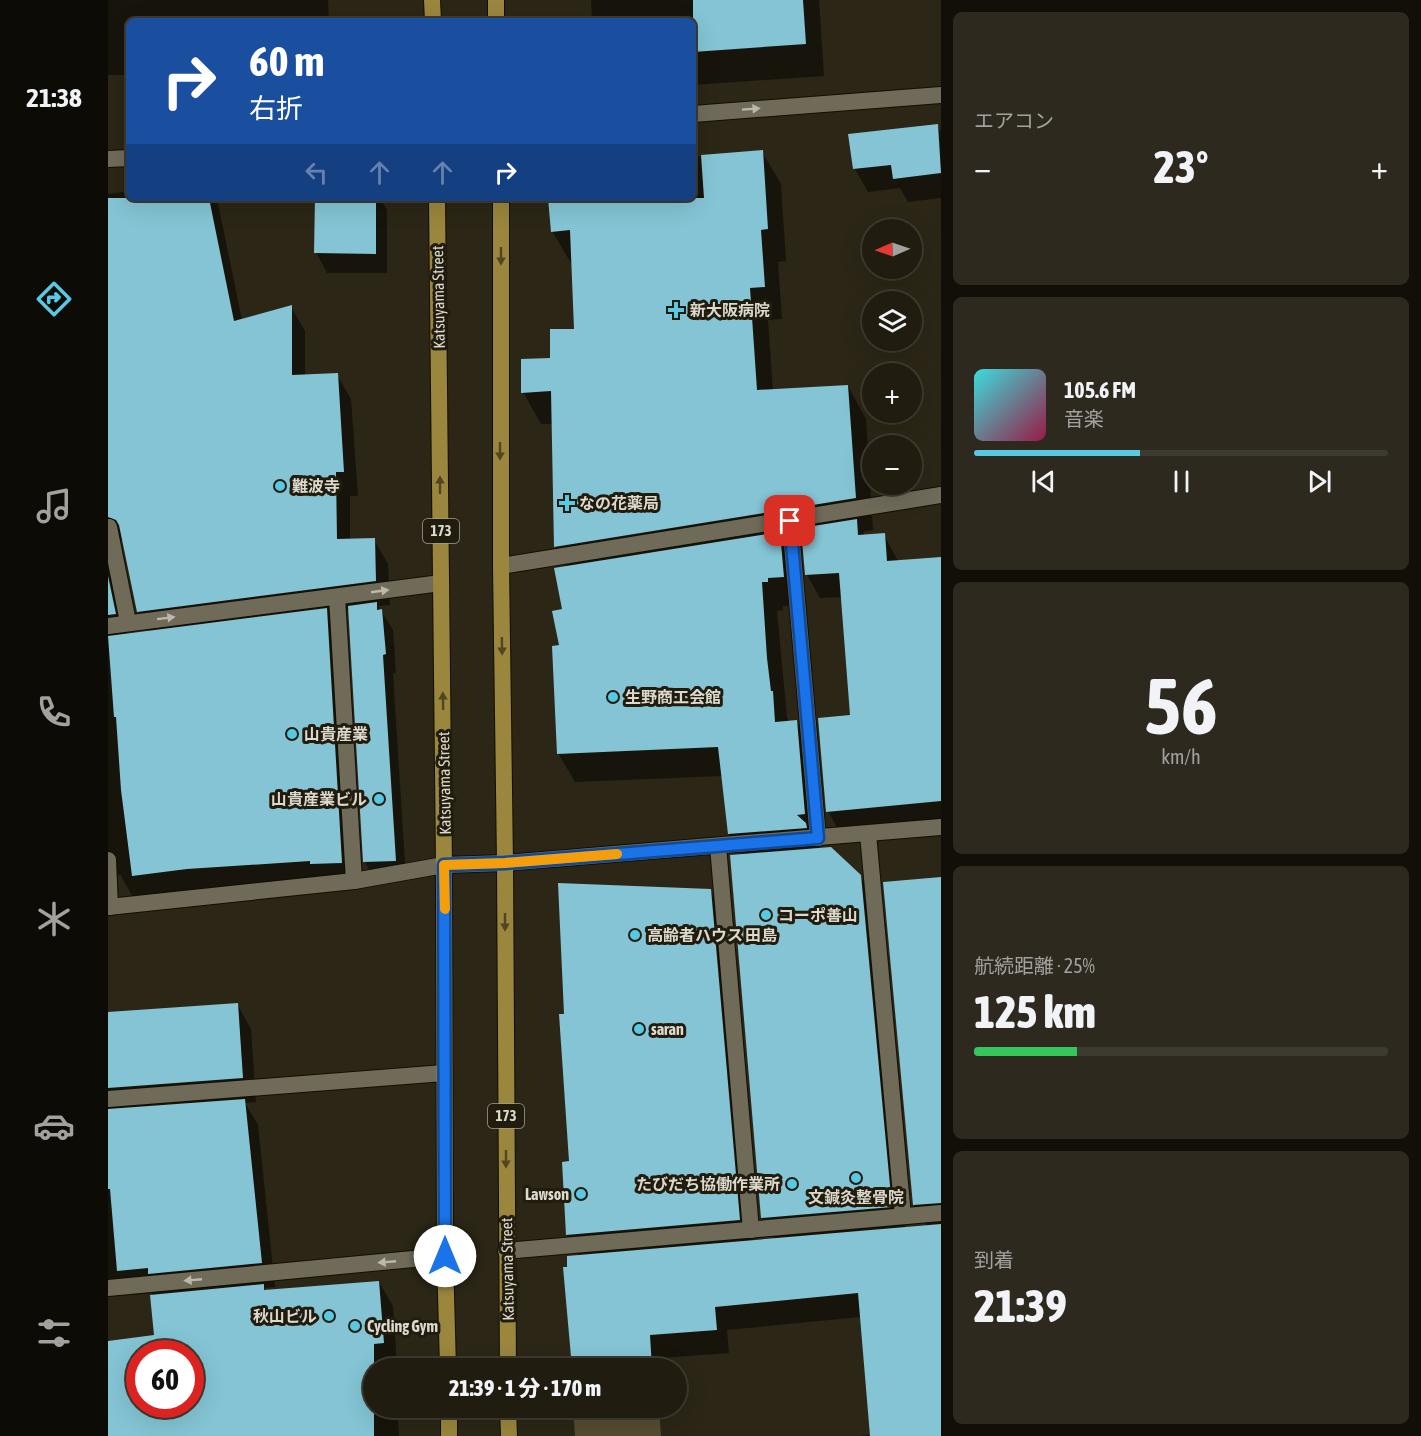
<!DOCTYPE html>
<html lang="ja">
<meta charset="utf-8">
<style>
:root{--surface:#201c10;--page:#2d291e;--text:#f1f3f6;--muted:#a2a19f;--line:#3d3a30;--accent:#58c9e3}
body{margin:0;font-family:"Asap Condensed","Noto Sans JP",sans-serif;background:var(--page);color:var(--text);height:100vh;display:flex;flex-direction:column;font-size:22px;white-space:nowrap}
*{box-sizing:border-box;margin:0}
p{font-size:20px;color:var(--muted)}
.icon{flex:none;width:33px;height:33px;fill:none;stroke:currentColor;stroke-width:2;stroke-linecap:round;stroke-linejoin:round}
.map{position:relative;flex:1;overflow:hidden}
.side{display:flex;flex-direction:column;gap:12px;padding:12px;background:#120f09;width:480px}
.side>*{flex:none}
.banner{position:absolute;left:18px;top:18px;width:570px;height:183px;border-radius:9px;box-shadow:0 6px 24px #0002,0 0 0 2px var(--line);background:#1a4fa0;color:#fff;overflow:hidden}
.needle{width:39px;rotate:268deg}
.fabs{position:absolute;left:754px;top:219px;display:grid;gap:12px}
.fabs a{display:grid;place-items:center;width:60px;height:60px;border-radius:50%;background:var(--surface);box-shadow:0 6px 24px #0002,0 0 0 2px var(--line);font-size:30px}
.speed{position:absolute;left:18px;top:1340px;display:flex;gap:12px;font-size:30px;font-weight:700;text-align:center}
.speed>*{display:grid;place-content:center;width:78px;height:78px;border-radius:50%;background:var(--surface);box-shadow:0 6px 24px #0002,0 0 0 2px var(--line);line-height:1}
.speed .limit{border:9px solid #d22;background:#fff;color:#111}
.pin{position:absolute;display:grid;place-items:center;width:51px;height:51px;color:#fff;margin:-26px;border-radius:12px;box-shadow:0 3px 9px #0006}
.me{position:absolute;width:66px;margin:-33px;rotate:0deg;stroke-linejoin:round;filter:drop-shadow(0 0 4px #0008)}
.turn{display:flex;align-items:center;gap:21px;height:126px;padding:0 24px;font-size:27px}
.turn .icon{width:78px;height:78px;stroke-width:2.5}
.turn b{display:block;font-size:42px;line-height:51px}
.lanes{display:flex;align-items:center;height:57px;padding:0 24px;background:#0003;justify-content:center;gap:30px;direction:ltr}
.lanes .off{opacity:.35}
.big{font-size:45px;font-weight:800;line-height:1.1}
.side .tile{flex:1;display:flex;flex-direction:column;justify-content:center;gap:9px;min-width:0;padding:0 21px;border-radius:9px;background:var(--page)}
.side .dial{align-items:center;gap:0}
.dial b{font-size:78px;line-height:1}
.song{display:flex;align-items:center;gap:18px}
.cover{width:72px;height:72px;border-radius:9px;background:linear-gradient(135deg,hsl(180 70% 55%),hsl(340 70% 35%))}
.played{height:6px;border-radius:3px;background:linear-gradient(90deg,var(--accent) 40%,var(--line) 40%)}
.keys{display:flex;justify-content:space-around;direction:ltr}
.heat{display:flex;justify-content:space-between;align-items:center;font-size:33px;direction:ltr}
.charge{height:9px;border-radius:4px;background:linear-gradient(90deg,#34c759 25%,var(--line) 0)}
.trip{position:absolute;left:255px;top:1358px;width:324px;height:60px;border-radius:30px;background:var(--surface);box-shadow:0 6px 24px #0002,0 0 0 2px var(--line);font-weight:800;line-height:60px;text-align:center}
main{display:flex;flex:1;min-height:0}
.tab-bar{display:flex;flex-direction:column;width:108px;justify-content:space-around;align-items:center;background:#0d0b06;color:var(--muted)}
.tab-bar .icon{width:42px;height:42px}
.tab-bar .active{color:var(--accent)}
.tab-bar b{font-size:27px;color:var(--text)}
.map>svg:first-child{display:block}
</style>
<main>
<nav class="tab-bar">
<b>21:38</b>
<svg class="icon active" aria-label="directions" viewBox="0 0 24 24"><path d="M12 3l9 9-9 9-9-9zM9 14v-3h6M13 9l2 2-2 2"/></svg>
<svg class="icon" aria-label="music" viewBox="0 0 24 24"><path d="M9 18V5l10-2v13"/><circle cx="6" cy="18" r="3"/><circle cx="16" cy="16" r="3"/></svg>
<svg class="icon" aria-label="phone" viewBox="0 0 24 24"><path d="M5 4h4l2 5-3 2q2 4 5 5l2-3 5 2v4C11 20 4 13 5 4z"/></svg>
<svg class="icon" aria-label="climate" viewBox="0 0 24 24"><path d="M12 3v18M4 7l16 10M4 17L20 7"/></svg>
<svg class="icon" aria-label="car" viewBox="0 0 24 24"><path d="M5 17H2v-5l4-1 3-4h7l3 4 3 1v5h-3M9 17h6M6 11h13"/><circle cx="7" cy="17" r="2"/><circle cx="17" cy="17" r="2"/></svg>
<svg class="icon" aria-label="filters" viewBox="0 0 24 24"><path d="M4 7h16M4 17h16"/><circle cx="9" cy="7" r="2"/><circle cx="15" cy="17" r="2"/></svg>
</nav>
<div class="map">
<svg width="833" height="1436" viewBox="0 0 833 1436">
<rect width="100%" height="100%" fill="#2b2616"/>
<path fill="#554c31" d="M465,1407H551L553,1436H467Z"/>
<g fill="#0007" fill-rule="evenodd">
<path d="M0,0H220L221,21H21V75H0Z"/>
<path d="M483,0H711L716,76L585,85V21H484Z"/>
<path d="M829,125L833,132V198L800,202L792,188L760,192L747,169L741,135Z"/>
<path d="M654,152L673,184L678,261L670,262L674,319L660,320L665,391L740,386L758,419L765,530L755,532L757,536L776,535L790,561L833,558V833L733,835L720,811L743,716L734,597L712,598L699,575L696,542L678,544L692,605L675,606V610L669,611L679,717L681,721L688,722L705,751L708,843L712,849L752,876L767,901L797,1228L819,1226L806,1204L833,879V1436H751L763,1435L753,1317L619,1330L621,1353L554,1358L555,1368H465L461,1268L472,1257L459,1235L462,1163L457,1015L602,891L618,917L646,1241L667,1240L654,1218L634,855L621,834L615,776L467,782L450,753L453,647L459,567L447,546L445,424H433L415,392L468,330L465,263H463L444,231L441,198H585V153L587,157Z"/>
<path d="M21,191V198H107L110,203L134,320L183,307L197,331V376L229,375L243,399L250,496H242V540H266L280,564L282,605L270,606L285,630L288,673H285L298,879L268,881L257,862L242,610L220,613L232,634L248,887L27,901L12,874L4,880L0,904V194ZM14,540L16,541L30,611L42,633L20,636L4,554L7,544Z"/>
<path d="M208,198H272L279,210V273H219L208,252Z"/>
<path d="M129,1004L143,1029L148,1102L137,1103L150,1125L167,1287L156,1288L158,1292L271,1282L285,1306L289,1367L266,1368V1407H289L291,1436H0V1343L48,1337L44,1293L24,1295L17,1282L0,1283V1015ZM32,1353H82V1404H32Z"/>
<path d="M475,1407H558V1411L480,1416Z"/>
</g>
<g fill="#84c4d4" fill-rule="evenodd">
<path d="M585,0H695L698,44L585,52Z"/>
<path d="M830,124L833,173L785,179L783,165L745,169L740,134Z"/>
<path d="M655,150L660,229L653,230L657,287L642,288L649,390L740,385L748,498L446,547L443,391L413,393V359L442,358V329H466L462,230L443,232L440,198H596L593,155Z"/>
<path d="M0,198H101L126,321L184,305V375L230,373L236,472H228L229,539L267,538L268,581L29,612L11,525L8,520L0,517Z"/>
<path d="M207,198H268V254L206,253Z"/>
<path d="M749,519L750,535L777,533L779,561L833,557V801L718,812L710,718L742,715L731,573L697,575L693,528Z"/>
<path d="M672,532L676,577L660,578V582H654L659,658L663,691H665L667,722L689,720L697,814L689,815L698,823L699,828L620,834L610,747L449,754L444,646L451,645L444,611L454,609L446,568Z"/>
<path d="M0,576L8,614L0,615Z"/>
<path d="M269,602V610L274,609L278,654L275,655L288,861L255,862L240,606Z"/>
<path d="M219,608L234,863L202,864V861L79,869L24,876L13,790L8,717H6L0,636Z"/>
<path d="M723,847L753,875L784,1207L653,1218L622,855Z"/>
<path d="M833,877V1203L805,1205L775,882Z"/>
<path d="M450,883L603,889L632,1220L458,1235L454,1162L461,1161L451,1014H456Z"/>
<path d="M130,1003L135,1078L0,1088V1012Z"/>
<path d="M137,1099L154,1263L40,1274V1268L9,1271L2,1189H0V1109Z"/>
<path d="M833,1224V1436H762L750,1293L607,1307L609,1330L542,1335L544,1368H464L455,1267H459V1256Z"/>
<path d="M271,1281L276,1343L266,1344V1436H0V1341L46,1335L42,1295L156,1284V1290ZM32,1353H82V1404H32Z"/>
</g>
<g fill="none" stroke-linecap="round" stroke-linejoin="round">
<g stroke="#130f02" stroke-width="18">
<g id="minor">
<path d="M585,114L833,95"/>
<path d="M0,159L21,158"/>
<path d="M682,521L710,838"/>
<path d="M1,527L20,622"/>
<path d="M393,566L833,495"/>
<path d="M229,597L246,881"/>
<path d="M0,626L333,583"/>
<path d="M760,834L795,1216"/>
<path d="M610,846L643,1230"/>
<path d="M0,860L2,907"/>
<path d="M0,907L246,881L336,865L397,863L833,827"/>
<path d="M0,1099L336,1073"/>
<path d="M398,1251L833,1213"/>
<path d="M0,1288L337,1256"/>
</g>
</g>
<g stroke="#130f02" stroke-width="18">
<g id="primary">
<path d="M324,0L325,21"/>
<path d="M388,0V21"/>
<path d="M329,198L336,865L337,1256L340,1368"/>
<path d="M393,198V566L397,863L400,1368"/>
<path d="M341,1407V1436"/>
<path d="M400,1407L401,1436"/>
</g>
</g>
<use href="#minor" stroke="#706b59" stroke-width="16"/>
<use href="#primary" stroke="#9a863d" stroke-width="16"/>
</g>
<defs><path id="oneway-solid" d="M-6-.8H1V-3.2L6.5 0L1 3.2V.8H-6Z" transform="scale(1.5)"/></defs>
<g fill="#bcb8ac">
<use href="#oneway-solid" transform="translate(643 109) rotate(-4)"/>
<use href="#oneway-solid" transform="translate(272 591) rotate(-8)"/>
<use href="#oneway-solid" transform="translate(58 618) rotate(-7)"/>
<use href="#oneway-solid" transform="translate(279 1262) rotate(175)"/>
<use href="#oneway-solid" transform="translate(85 1280) rotate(175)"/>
</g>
<g fill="#514620">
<use href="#oneway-solid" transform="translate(393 256) rotate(90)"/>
<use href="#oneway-solid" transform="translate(392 451) rotate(90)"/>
<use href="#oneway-solid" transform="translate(332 485) rotate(-90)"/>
<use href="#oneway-solid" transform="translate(394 646) rotate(89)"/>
<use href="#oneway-solid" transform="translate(335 701) rotate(-91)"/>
<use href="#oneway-solid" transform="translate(397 922) rotate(90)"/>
<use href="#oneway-solid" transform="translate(398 1159) rotate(90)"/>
</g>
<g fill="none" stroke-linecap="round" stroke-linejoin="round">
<g stroke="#114b97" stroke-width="15">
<path id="route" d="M337,1256L336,865L397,863L710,838L682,521"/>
</g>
<use href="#route" stroke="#1a73e8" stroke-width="10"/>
<path stroke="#f59e0b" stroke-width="10" d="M337,909L336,865L397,863L509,854"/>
</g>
<g fill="#58c9e3" stroke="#211c0d" stroke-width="2">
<path d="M565 301h6v6h6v6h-6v6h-6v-6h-6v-6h6z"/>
<circle cx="172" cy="486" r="6"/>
<path d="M456 494h6v6h6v6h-6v6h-6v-6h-6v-6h6z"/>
<circle cx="505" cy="697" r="6"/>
<circle cx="184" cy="734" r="6"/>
<circle cx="271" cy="799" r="6"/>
<circle cx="658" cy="915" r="6"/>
<circle cx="527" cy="935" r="6"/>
<circle cx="531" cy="1029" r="6"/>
<circle cx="748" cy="1178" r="6"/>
<circle cx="684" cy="1184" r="6"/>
<circle cx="473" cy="1194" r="6"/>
<circle cx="221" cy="1316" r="6"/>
<circle cx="247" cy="1326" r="6"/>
</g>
<g text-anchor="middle" stroke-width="6" stroke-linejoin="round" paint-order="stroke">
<g fill="#211c0d" stroke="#a4a095" stroke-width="1.5">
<rect x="315" y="519" width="36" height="24" rx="4.5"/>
<rect x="380" y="1104" width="36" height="24" rx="4.5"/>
</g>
<g font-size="15" font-weight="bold" fill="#dcd9cf">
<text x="333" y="536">173</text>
<text x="398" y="1121">173</text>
</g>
<g font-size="16" fill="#dcd9cf" stroke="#211c0d">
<text transform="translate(330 297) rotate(-91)" y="6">Katsuyama Street</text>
<text transform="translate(336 783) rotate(-91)" y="6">Katsuyama Street</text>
<text transform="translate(399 1269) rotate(-91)" y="6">Katsuyama Street</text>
</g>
<g font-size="16" font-weight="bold" fill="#dcd9cf" stroke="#211c0d" text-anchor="start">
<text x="582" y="316">新大阪病院</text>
<text x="184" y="492">難波寺</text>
<text x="471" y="509">なの花薬局</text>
<text x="517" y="703">生野商工会館</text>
<text x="196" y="740">山貴産業</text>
<text x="259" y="805" text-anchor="end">山貴産業ビル</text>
<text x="670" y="921">コーポ善山</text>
<text x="539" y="941">高齢者ハウス 田島</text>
<text x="543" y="1035">saran</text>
<text x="672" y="1190" text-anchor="end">たびだち協働作業所</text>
<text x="461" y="1200" text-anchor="end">Lawson</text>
<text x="748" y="1203" text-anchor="middle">文鍼灸整骨院</text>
<text x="209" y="1322" text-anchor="end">秋山ビル</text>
<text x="259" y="1332">Cycling Gym</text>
</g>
</g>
</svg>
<div class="fabs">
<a><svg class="needle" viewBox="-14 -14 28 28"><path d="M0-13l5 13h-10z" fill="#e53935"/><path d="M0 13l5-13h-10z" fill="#a2a19f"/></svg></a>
<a><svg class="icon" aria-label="layers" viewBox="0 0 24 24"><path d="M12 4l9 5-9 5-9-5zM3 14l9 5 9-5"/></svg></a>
<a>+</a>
<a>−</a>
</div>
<div class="speed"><div class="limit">60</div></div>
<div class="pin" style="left:682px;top:521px;background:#d93025"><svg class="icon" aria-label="arrive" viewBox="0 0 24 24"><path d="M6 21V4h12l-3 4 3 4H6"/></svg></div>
<svg class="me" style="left:337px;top:1256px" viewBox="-20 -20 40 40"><circle r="19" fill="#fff"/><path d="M0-13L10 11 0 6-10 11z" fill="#1a73e8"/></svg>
<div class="trip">21:39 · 1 分 · 170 m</div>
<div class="banner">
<div class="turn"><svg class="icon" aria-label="right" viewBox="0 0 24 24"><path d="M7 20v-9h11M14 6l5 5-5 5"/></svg><div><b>60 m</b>右折</div></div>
<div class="lanes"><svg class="icon off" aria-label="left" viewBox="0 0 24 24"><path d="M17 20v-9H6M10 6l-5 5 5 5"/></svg><svg class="icon off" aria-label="ahead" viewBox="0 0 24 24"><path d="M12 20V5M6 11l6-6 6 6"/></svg><svg class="icon off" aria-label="ahead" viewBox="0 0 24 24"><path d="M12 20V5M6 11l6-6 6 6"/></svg><svg class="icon" aria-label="right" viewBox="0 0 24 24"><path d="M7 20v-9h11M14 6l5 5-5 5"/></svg></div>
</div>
</div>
<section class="side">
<div class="tile"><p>エアコン</p>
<div class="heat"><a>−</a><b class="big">23°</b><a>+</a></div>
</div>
<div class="tile">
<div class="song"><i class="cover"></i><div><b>105.6 FM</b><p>音楽</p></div></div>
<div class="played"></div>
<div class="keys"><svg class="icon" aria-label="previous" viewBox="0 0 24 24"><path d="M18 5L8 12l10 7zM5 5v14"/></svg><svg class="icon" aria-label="pause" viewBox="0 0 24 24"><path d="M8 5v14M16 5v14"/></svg><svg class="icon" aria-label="next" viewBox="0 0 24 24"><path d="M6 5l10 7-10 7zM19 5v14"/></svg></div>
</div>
<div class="tile dial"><b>56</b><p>km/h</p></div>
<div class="tile"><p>航続距離 · 25%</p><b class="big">125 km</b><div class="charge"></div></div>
<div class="tile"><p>到着</p><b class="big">21:39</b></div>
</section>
</main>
